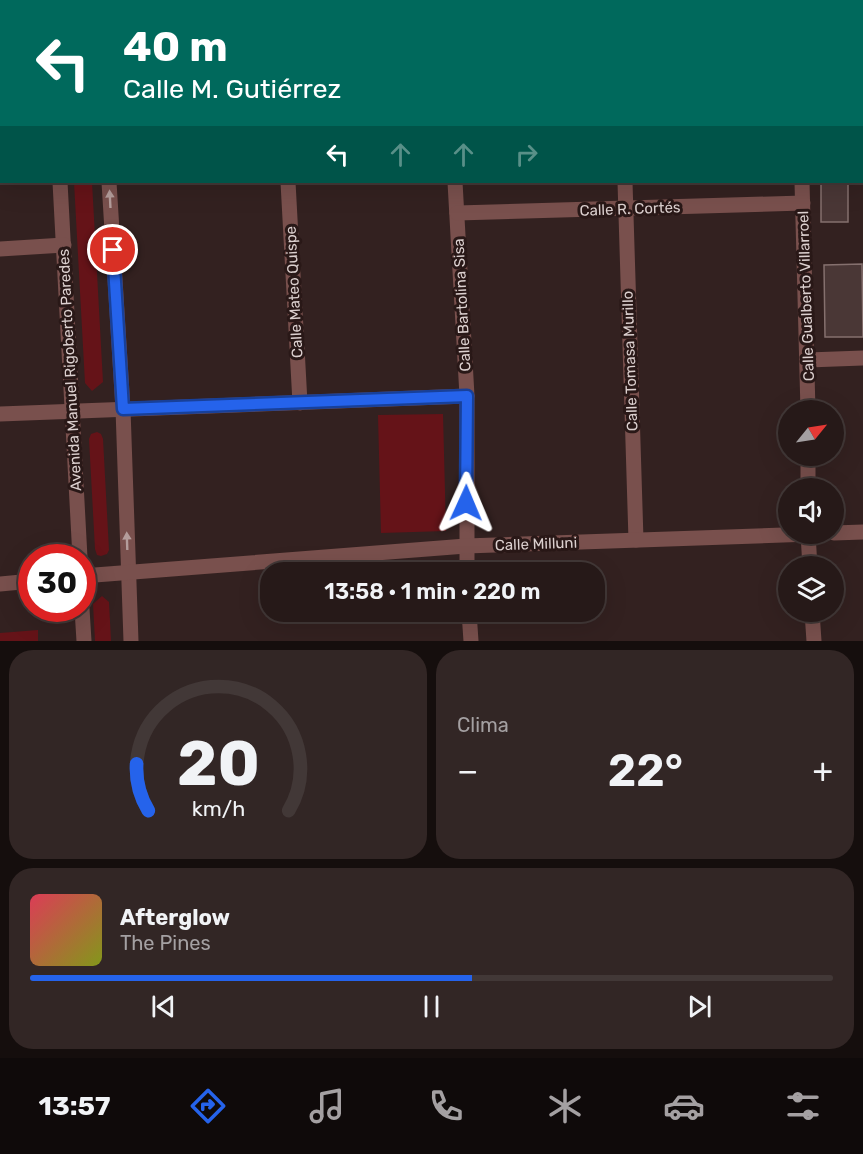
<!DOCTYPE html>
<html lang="es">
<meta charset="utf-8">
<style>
:root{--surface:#261918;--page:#322625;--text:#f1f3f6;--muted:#a4a0a2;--line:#423837;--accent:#2563eb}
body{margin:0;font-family:Rubik,sans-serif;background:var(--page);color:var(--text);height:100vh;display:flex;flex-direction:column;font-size:22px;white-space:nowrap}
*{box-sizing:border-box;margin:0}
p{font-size:20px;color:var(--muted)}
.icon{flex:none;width:33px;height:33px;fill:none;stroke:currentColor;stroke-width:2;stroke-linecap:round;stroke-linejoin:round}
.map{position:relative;height:641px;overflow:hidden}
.side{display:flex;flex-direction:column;gap:9px;padding:9px;background:#150e0d;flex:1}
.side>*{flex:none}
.banner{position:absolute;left:0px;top:0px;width:864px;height:183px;box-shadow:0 6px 24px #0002,0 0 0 2px var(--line);background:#00695c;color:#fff;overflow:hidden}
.needle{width:39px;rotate:60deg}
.tools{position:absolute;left:778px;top:400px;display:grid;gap:12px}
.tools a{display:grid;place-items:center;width:66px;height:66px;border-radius:50%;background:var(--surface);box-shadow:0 6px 24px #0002,0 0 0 2px var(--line);font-size:30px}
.speed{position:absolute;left:18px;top:544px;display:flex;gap:12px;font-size:30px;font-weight:700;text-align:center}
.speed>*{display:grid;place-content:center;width:78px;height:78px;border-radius:50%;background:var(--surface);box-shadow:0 6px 24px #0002,0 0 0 2px var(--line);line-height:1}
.speed .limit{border:9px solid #d22;background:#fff;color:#111}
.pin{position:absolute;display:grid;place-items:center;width:51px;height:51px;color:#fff;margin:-26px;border:3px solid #fff;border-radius:50%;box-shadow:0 2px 6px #0007}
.me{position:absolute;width:66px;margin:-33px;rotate:1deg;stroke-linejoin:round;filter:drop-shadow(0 0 4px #0008)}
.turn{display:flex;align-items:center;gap:21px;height:126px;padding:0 24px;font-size:27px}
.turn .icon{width:78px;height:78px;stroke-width:2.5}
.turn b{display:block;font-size:42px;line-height:51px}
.lanes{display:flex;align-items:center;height:57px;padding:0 24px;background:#0003;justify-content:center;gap:30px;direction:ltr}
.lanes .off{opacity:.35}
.big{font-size:45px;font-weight:600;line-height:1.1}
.side .widget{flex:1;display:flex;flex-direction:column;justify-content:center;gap:9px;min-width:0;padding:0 21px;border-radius:24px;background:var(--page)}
.side .dial{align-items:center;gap:0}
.dial svg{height:156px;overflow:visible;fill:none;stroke:var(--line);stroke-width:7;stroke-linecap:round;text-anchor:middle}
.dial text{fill:var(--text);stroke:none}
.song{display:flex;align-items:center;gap:18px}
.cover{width:72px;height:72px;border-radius:9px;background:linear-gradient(135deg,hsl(350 70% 55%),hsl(70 70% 35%))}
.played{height:6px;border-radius:3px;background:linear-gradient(90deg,var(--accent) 55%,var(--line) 55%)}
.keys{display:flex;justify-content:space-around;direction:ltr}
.heat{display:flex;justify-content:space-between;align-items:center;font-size:33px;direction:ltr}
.side .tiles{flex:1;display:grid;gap:9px;grid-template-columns:1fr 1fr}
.widget:last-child{grid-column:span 2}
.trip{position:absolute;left:260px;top:562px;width:345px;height:60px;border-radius:24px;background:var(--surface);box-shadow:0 6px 24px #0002,0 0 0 2px var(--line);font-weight:600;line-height:60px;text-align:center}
.tabs{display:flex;height:96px;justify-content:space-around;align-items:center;background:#0f0a0a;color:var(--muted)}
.tabs .icon{width:42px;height:42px}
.tabs .active{color:var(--accent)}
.tabs b{font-size:27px;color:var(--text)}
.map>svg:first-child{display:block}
</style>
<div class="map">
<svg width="863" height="641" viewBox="0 0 863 641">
<rect width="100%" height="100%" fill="#332120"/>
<g fill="#651318">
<path d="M74,182H92L103,382L92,391L85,383Z"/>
<path d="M443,414L446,531L381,533L378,415Z"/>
<path d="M97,432L101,434L103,439L109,550L107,554L101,556L97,555L95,549L89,439L91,434Z"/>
<path d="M102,596L109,602L111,641H95L93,604Z"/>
<path d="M38,630V641H0V633Z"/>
</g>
<g fill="#4a3736" stroke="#85706e" stroke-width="1.5">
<rect x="821" y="182" width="27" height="40"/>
<path d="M862,264L863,337H825L824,265Z"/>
</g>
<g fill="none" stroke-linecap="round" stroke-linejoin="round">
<g stroke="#79504d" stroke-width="15">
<path d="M50,0V2"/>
<path d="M99,0V2"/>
<path d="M447,0V2"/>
<path d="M618,0V2"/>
<path d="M794,0V2"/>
<path d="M0,85H2"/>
<path d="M60,182L80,558"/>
<path d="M109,182L123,409L131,641"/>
<path d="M288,182L300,403"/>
<path d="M455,182L467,396V573"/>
<path d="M625,182L636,540"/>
<path d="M802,182L808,411"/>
<path d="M457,213L803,203"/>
<path d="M0,249L64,245"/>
<path d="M808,360L863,358"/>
<path d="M0,414L467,396"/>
<path d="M808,489V456"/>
<path d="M834,533L863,532"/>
<path d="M808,534L810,567"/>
<path d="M82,576L466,546L811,534"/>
<path d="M0,584L32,581"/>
<path d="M82,609L84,641"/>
<path d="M469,612L471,641"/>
<path d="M812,612L814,641"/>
</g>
</g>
<defs><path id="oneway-solid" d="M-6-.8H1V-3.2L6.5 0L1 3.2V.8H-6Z" transform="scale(1.5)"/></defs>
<g fill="#b49d9b">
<use href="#oneway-solid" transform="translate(110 199) rotate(-93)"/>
<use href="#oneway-solid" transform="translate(127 541) rotate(-92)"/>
</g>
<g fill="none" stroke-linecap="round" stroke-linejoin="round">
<g stroke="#184099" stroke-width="15">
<path id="route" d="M113,250L123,409L467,396L466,503"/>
</g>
<use href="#route" stroke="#2563eb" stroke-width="10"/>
</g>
<g text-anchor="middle" stroke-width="6" stroke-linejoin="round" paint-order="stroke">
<g font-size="15" fill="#dcd0cf" stroke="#291817">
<text transform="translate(630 209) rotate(-2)" y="5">Calle R. Cortés</text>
<text transform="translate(294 292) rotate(-93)" y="5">Calle Mateo Quispe</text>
<text transform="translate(806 296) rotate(-92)" y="5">Calle Gualberto Villarroel</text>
<text transform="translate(462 305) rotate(-93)" y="5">Calle Bartolina Sisa</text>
<text transform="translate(630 361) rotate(-92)" y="5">Calle Tomasa Murillo</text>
<text transform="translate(70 370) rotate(-93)" y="5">Avenida Manuel Rigoberto Paredes</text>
<text transform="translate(536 544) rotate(-2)" y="5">Calle Milluni</text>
</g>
</g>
</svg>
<div class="tools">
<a><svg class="needle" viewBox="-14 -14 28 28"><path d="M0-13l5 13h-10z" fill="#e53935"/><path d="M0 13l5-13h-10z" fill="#a4a0a2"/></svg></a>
<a><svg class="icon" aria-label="sound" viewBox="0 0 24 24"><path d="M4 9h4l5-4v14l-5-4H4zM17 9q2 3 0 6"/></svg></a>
<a><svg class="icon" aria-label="layers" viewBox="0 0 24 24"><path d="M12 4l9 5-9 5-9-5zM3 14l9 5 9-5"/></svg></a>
</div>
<div class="speed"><div class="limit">30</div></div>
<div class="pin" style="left:113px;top:250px;background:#d93025"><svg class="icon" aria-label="arrive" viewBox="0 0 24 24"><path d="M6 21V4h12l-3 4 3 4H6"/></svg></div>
<svg class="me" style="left:466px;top:503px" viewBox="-20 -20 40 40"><path d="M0-17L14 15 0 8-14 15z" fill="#2563eb" stroke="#fff" stroke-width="4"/></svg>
<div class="trip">13:58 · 1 min · 220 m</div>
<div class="banner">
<div class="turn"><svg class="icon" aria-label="left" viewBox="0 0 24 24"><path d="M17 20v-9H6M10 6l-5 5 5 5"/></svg><div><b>40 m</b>Calle M. Gutiérrez</div></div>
<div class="lanes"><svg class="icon" aria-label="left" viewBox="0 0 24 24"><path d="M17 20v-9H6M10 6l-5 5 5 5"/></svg><svg class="icon off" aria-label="ahead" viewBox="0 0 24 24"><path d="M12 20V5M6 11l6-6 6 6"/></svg><svg class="icon off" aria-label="ahead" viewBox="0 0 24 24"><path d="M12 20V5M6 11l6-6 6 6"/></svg><svg class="icon off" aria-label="right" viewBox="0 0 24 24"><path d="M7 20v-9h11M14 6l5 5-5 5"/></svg></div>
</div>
</div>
<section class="side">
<div class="tiles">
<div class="widget dial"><svg viewBox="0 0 100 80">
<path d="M14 69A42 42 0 1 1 86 69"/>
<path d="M14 69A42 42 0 0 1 8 45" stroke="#2563eb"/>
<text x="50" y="56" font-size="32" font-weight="700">20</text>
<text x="50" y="72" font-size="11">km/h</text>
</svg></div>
<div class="widget"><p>Clima</p>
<div class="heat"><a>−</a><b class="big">22°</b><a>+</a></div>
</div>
<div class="widget">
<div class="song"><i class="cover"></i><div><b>Afterglow</b><p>The Pines</p></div></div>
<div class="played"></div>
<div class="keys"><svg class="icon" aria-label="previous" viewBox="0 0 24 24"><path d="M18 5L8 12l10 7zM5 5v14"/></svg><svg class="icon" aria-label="pause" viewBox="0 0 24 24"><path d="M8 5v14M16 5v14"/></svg><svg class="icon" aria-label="next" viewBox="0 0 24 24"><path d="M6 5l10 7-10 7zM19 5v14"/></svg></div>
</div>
</div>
</section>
<nav class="tabs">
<b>13:57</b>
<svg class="icon active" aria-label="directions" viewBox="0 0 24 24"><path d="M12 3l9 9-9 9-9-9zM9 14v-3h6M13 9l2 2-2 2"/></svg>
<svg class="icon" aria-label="music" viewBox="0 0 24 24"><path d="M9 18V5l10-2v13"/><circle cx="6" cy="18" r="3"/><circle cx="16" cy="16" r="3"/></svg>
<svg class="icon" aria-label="phone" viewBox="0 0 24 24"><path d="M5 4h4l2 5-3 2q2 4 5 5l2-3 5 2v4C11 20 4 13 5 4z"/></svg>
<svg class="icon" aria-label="climate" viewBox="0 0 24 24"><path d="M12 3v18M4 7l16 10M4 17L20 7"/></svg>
<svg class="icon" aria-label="car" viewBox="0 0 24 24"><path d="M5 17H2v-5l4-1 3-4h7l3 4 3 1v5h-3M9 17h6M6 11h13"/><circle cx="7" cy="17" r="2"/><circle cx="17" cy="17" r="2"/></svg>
<svg class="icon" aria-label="filters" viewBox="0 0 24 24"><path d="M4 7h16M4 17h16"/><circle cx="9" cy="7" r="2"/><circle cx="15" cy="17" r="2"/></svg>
</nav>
